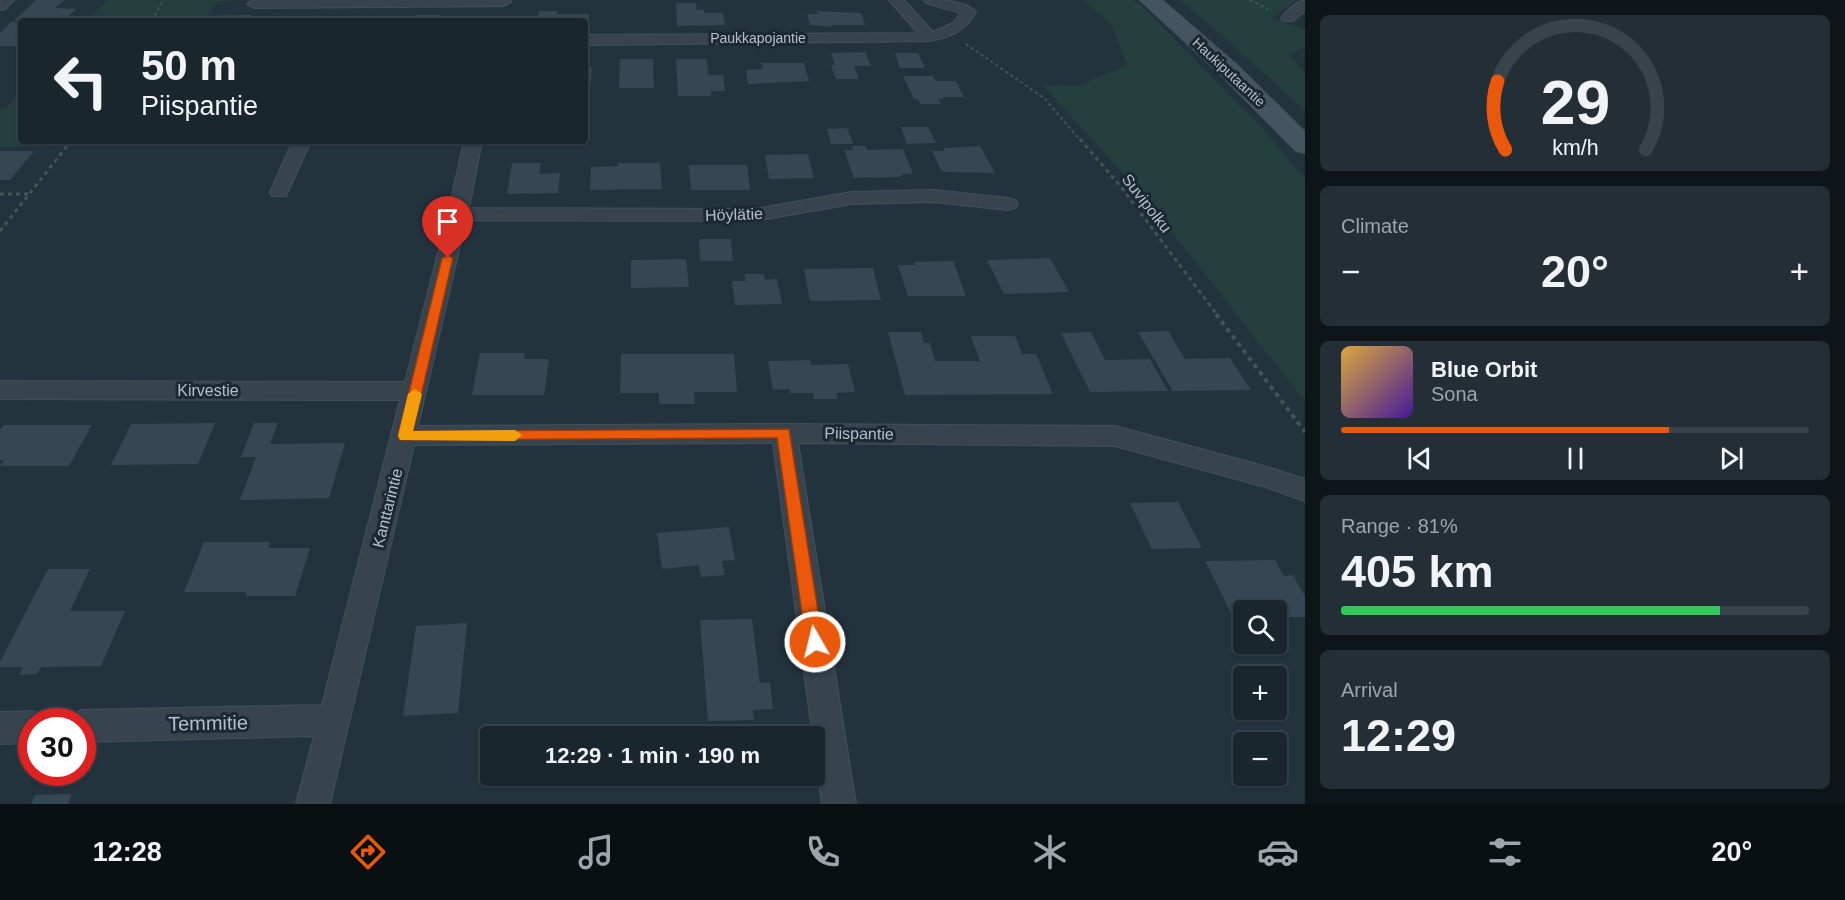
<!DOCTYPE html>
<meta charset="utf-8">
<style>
:root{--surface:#1a262e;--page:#232e36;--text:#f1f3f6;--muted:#9fa5aa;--line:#38434a;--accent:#ea580c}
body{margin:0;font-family:Arial,sans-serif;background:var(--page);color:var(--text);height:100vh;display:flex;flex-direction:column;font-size:22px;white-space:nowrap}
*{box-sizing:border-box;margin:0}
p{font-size:20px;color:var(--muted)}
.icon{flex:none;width:33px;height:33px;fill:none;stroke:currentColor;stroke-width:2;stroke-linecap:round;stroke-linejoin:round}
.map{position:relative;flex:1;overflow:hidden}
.details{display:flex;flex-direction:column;gap:15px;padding:15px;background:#0e1519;width:540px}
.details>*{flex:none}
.top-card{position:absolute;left:18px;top:18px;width:570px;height:126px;border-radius:6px;box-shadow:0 2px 4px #0004,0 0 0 2px var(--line);background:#1a262e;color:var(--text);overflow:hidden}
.fabs{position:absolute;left:1233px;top:600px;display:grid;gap:12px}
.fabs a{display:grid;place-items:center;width:54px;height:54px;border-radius:6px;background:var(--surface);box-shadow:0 2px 4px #0004,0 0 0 2px var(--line);font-size:30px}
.speed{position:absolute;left:18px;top:708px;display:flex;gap:12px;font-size:30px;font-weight:700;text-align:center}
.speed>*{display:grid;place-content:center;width:78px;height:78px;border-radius:50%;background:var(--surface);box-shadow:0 2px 4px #0004,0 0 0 2px var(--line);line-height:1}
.speed .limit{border:9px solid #d22;background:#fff;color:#111}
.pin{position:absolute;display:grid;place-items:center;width:51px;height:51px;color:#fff;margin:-62px -26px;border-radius:50% 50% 50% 0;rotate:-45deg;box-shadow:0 0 6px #0007}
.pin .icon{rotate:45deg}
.me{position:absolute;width:66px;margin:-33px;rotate:352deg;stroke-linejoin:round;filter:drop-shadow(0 0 4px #0008)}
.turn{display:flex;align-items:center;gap:21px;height:126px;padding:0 24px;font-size:27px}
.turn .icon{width:78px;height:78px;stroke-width:2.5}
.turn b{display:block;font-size:42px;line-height:51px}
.big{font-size:45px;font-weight:600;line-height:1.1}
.details .card{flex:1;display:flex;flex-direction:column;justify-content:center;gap:9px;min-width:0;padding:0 21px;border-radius:9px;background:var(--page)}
.details .dial{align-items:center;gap:0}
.dial svg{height:156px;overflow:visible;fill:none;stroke:var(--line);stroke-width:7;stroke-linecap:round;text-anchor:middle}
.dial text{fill:var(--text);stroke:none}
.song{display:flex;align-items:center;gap:18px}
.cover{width:72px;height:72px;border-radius:9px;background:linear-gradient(135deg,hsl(40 70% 55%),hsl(260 70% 35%))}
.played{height:6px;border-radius:3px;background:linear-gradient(90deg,var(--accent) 70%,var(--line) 70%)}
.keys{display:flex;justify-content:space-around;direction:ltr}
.heat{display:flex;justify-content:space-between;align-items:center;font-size:33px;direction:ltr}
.charge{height:9px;border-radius:4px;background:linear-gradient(90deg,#34c759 81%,var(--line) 0)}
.trip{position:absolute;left:480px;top:726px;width:345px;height:60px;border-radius:6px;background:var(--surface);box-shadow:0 2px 4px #0004,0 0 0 2px var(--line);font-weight:600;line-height:60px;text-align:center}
.tab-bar{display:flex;height:96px;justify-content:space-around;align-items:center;background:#0a0f12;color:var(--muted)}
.tab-bar .icon{width:42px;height:42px}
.tab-bar .current{color:var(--accent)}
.tab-bar b{font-size:27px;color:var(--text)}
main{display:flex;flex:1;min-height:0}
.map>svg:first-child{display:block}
</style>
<main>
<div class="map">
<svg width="1305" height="804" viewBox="0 0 1305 804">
<rect width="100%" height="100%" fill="#23333e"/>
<g fill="#253f3e">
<path d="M107,0H262L218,1L203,21H87Z"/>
<path d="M1084,0H1134L1142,6L1260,126L1305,179V401L1141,193L1043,85L1077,86L1127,66L1112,25Z"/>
<path d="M1180,0H1297L1271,18L1305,30V49L1298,50L1289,55L1305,73V111L1231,43Z"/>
<path d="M21,91V141H60L46,147H0V108H5Z"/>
</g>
<g fill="#354754">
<path d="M36,0H64L55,8L76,9L64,21H14Z"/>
<path d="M676,3H696L697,10H704V13H723L725,25L677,26Z"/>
<path d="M539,11H558L557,14H589L588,27H585V21H538Z"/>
<path d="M817,11L861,13L865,25H831L832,27L810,25L807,14H818Z"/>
<path d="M251,15L248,21H194L197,16Z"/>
<path d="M416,15H440L438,21H414Z"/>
<path d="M264,16L309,17L306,21H260Z"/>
<path d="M11,22H21V46H0V33Z"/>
<path d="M865,52L871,66H854L859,79H836L831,65H835L831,53Z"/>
<path d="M895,53H918L925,68H900Z"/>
<path d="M620,59H653L654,88H619Z"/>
<path d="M676,59H707L708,75H723L725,91H711V96H678Z"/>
<path d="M761,63H804L809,81L748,84L746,70L763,69Z"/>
<path d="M585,67H592L591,82H585Z"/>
<path d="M903,76H933L936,81H956L964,97H943L944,99H939L941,104H920L918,99H914Z"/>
<path d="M901,127H928L936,143L907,144Z"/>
<path d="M847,128L853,144H831L827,129Z"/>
<path d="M852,146H865L867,150L903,149L913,174H904L899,177L854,178L844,150H853Z"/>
<path d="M980,146L995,173L945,172L941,170L932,151H945L943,148Z"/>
<path d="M0,151H34L10,180H0Z"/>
<path d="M808,154L814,178L769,179L765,155Z"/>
<path d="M512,163H541L539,174L560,173L558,193L507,194Z"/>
<path d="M618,163H660L662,189L590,190L591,167L618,166Z"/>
<path d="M689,165H747L750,190H691Z"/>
<path d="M699,239H731L733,261H700Z"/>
<path d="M1050,258L1069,292L1004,294L987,260Z"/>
<path d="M686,259L689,287L631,288V260Z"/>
<path d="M953,261L966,296H908L898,265H915L914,262Z"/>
<path d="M873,268L881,300L810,301L804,269Z"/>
<path d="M744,274H764L765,280L777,279L782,304L735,305L732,281H746Z"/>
<path d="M1168,331L1185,359L1230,358L1251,390L1173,391L1138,332Z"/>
<path d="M888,332H921L924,343H930L935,361H980L971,336H1015L1022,354H1036L1053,394L905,395Z"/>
<path d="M1091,332L1105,360L1150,359L1168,391L1090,392L1061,333Z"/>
<path d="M480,353H525L524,359H549L544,395H472Z"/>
<path d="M621,354H734L737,392H694L695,404H659V393H620Z"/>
<path d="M810,360L811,365L848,364L855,392L836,393L838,399H814L813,393H790V389L773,390L768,361Z"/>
<path d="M215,423L198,464L111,465L131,424Z"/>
<path d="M254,423H278L270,444L345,443L329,498L240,500L256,457H241Z"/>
<path d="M3,425H92L69,466H0L4,460H0V430Z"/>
<path d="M1178,502L1202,548L1152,549L1130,503Z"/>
<path d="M729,527L735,560L722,561L725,575L701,577L699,565L662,569L657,533Z"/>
<path d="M204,542H270L268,548H310L295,596H246V592H184Z"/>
<path d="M1275,560L1284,576L1293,575L1305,596V617H1276V610H1244V622H1241L1239,617H1233L1205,561Z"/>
<path d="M48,569H90L70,611H125L101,666L41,667L37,674L19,675L23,667H0V662Z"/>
<path d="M752,619L760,683L770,682L773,709L753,710L754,720L708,721L700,620Z"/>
<path d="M467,623L458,713L403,716L416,626Z"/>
<path d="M72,794L68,804H31L35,795Z"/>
</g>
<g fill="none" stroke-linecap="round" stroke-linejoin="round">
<g stroke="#43505a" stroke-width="2">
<g id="street">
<path d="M0,0H14L5,9L0,10Z"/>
<path d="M253,0H510L511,2L504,6L254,8L247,4Z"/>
<path d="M889,0H904L933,32L953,23L961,13L926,3L924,0C942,0 964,0 976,12C966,31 951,37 930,41L585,45V35L918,33Z"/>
<path d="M1305,0V11L1293,21H1283L1281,18C1286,11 1296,2 1305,0Z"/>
<path d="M293,141H311L286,196H272L270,192Z"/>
<path d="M464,141H482L469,208L755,209L852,192L934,190L1008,198L1015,200L1018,204L1015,208L1008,210L934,202L852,204L755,221L466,220L418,426L784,424L1115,426L1264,466L1305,479V501L1262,486L1115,446L798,443L856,804H822L773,443L414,445L330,804H296L314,736L82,742V722H68L71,715L82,710L322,705L400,400L0,399V381L405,382L448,214Z"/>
<path d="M32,711L43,716L46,722H32V743L0,744V712Z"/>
</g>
</g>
<g stroke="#43505a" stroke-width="2">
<path id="secondary" d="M1140,0H1162L1237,65L1305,132V153L1296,151L1221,75Z"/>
</g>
<g stroke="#3e5755" stroke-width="2" stroke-dasharray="3 3" stroke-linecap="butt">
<path d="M1250,0L1268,9"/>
<path d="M152,21L163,0"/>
<path d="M966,44L1044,98L1081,141"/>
</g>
<g stroke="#3e5755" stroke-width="3" stroke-dasharray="4 4" stroke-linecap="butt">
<path d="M1080,139L1121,187L1218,316"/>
<path d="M0,194H29"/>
<path d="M0,231L71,141"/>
</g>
<path stroke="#3e5755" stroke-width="4" stroke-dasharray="4.5 4.5" stroke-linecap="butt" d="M1216,314L1305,432"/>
<use href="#street" fill="#37444e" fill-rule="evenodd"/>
<use href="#secondary" fill="#455461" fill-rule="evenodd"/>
</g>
<path fill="#ea580c" stroke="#983908" stroke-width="1.5" d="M448,255L453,258L413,431L789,429L823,642L821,647L815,649L809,647L806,642L777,438L400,440L398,436L442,258Z"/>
<path fill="#f59e0b" d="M415,389L422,394L413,431L515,430L522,435L515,441L400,440L398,436L408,394Z"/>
<g text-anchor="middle" stroke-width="6" stroke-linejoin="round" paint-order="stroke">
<g font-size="14" fill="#b3bfc9" stroke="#1c2933">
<text x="758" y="43">Paukkapojantie</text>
<text transform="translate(1229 72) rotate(43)" y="5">Haukiputaantie</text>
</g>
<g font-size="16" fill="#b3bfc9" stroke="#1c2933">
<text transform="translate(1147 203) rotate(52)" y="6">Suvipolku</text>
<text transform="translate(734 214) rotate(-2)" y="6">Höylätie</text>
<text x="208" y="396">Kirvestie</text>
<text transform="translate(859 433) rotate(1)" y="6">Piispantie</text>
<text transform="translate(387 508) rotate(-76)" y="6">Kanttarintie</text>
</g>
<g font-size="20" fill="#b3bfc9" stroke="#1c2933">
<text transform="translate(208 723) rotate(-1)" y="7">Temmitie</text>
</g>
</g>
</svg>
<div class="fabs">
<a><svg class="icon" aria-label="search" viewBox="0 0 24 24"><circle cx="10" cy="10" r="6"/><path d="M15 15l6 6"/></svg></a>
<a>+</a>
<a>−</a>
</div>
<div class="speed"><div class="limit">30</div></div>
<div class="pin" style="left:448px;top:258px;background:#d93025"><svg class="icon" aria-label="arrive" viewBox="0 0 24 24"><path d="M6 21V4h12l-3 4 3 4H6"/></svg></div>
<svg class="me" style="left:815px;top:642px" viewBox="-20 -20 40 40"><circle r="17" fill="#ea580c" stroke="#fff" stroke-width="3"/><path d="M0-11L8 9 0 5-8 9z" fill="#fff"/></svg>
<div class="trip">12:29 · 1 min · 190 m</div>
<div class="top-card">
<div class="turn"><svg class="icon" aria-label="left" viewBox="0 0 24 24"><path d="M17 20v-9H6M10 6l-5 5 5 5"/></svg><div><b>50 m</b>Piispantie</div></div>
</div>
</div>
<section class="details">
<div class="card dial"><svg viewBox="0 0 100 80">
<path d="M14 69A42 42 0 1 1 86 69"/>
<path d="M14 69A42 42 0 0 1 10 34" stroke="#ea580c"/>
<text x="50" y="56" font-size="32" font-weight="700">29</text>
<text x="50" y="72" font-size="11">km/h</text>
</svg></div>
<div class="card"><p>Climate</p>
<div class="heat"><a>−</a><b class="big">20°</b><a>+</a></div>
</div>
<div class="card">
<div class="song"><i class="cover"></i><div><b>Blue Orbit</b><p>Sona</p></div></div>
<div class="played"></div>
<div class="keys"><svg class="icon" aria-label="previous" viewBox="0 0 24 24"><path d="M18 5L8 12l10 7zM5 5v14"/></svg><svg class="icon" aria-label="pause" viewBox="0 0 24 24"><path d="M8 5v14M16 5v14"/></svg><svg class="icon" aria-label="next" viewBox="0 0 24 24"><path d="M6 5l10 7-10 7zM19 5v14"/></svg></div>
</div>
<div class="card"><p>Range · 81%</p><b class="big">405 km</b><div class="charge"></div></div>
<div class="card"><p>Arrival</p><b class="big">12:29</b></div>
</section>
</main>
<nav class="tab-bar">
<b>12:28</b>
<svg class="icon current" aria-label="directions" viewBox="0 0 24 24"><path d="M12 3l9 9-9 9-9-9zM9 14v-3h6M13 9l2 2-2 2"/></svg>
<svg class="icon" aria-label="music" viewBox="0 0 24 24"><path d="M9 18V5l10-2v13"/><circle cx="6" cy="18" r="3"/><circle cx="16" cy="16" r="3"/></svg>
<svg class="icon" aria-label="phone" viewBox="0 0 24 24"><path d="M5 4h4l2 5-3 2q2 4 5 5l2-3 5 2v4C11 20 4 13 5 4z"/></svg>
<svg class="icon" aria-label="climate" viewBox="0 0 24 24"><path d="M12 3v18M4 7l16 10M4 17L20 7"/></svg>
<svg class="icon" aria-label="car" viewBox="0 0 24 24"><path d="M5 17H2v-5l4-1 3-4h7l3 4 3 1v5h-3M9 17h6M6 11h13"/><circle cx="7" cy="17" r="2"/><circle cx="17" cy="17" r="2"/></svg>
<svg class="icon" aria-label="filters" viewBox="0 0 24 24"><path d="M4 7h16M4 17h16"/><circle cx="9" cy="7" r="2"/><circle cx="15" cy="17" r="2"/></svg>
<b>20°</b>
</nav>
